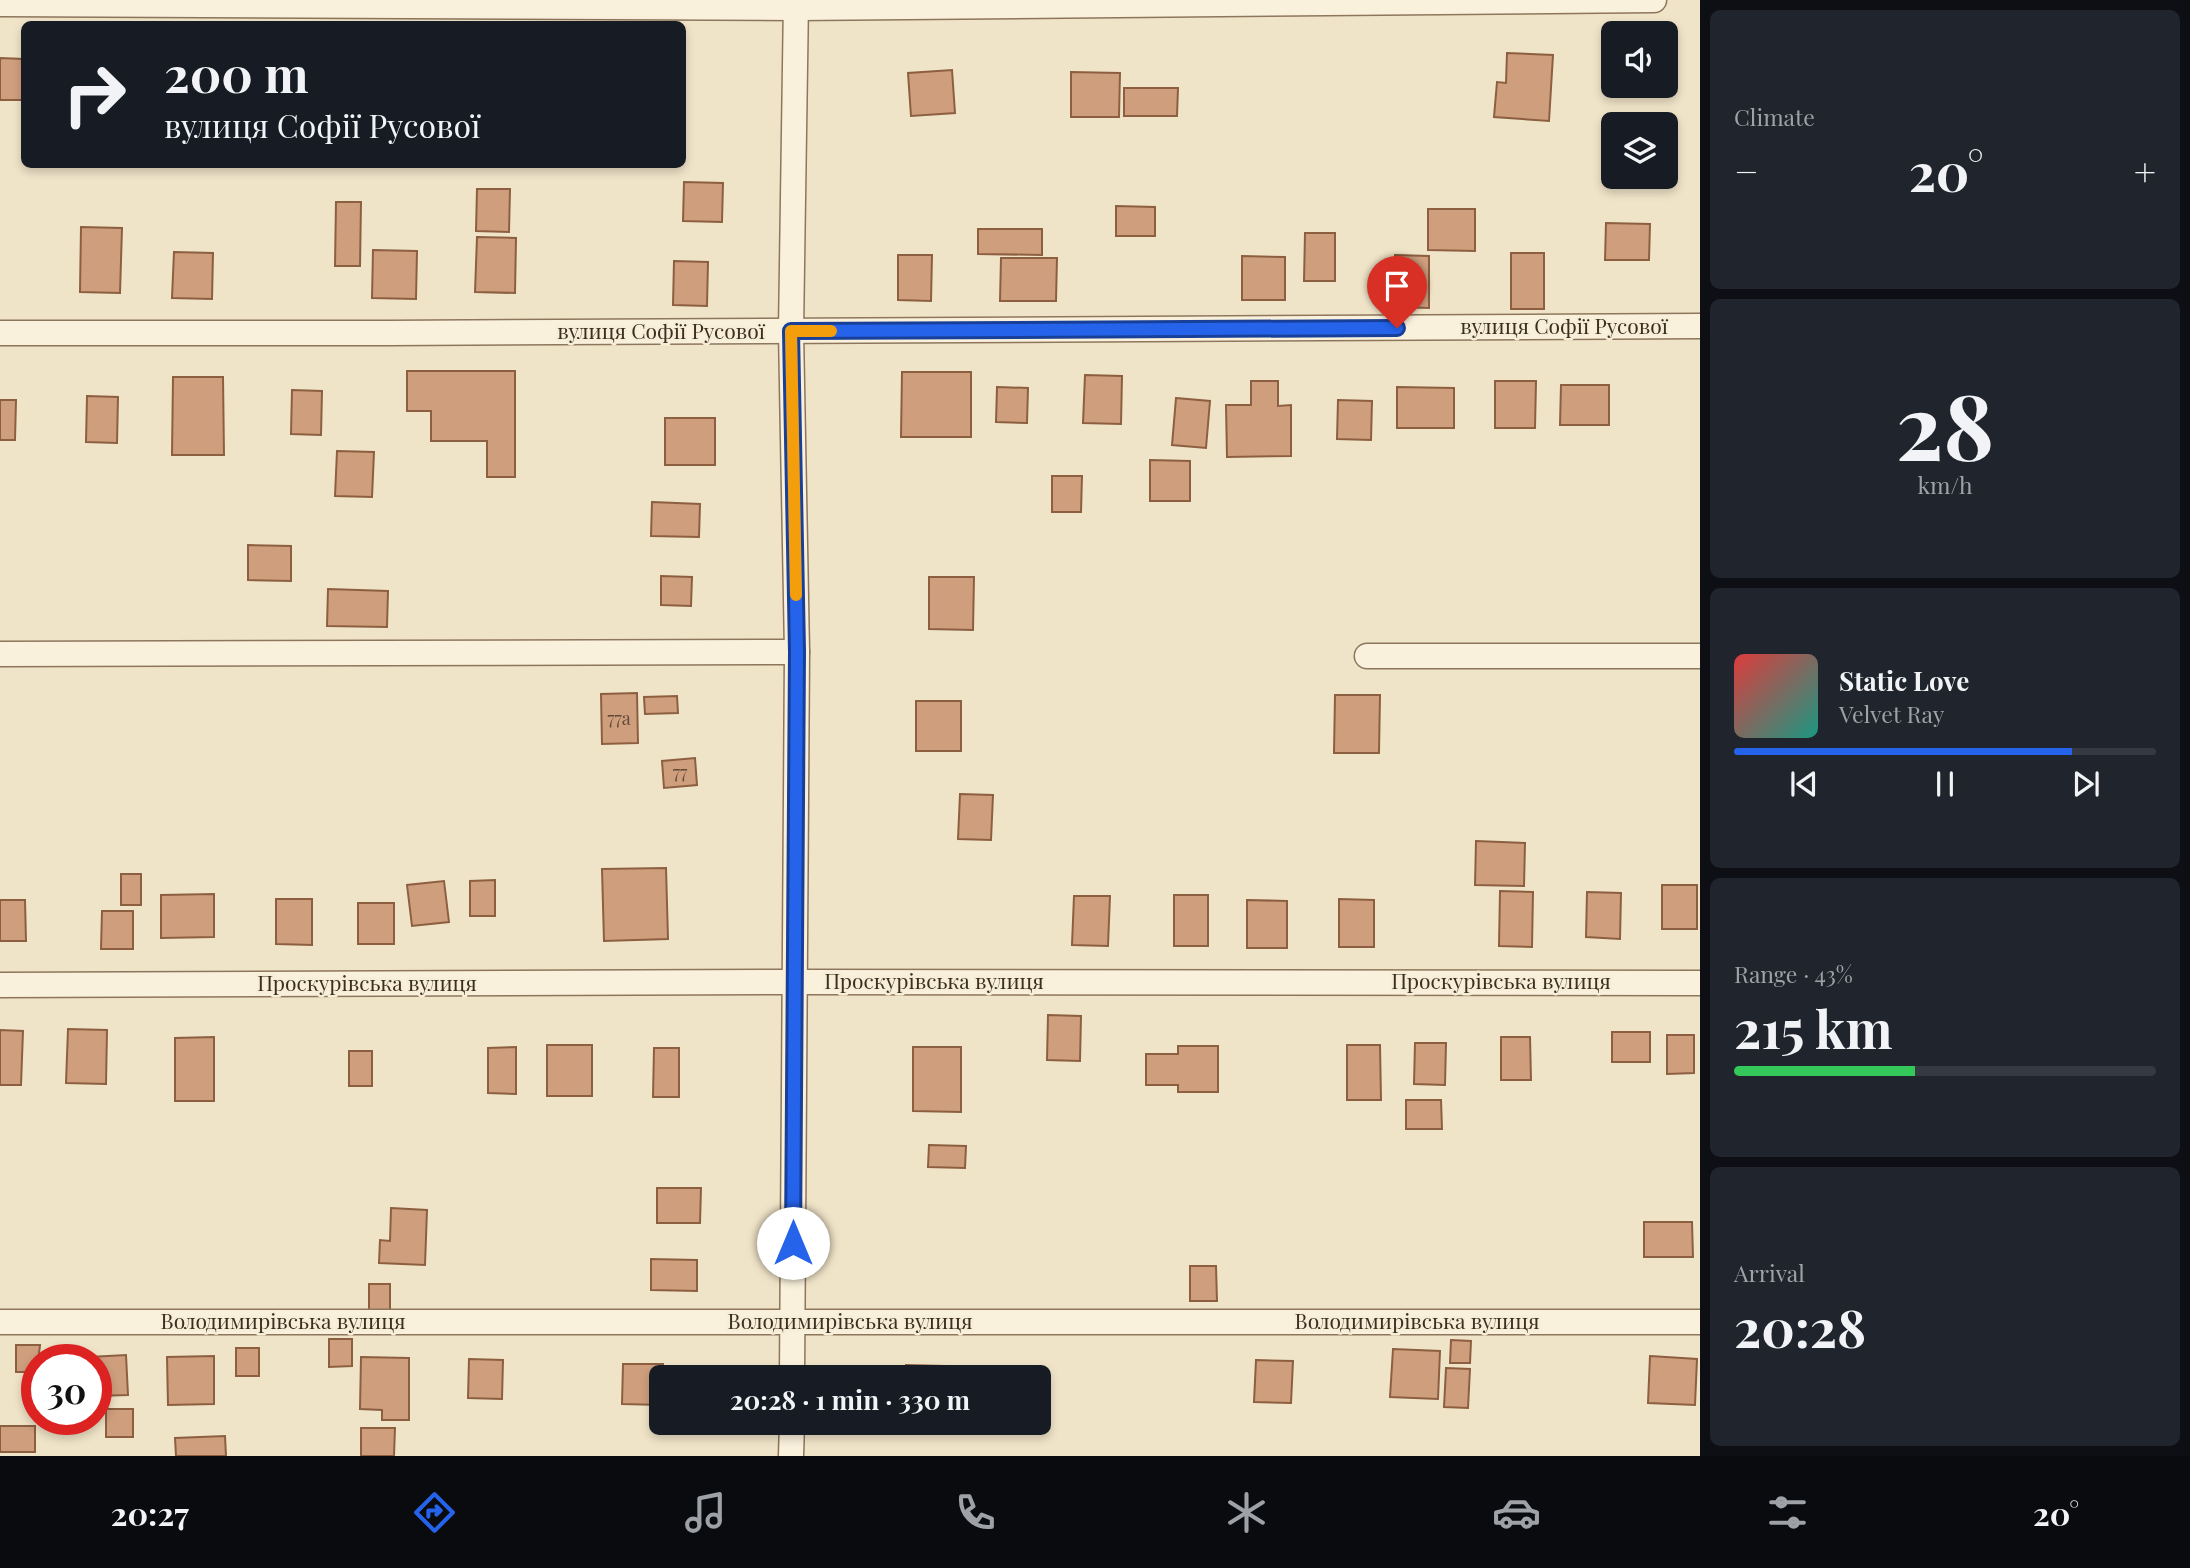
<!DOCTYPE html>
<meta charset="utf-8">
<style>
:root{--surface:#171b24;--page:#20242c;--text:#f1f3f6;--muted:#9ea1a6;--line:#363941;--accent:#2563eb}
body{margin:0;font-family:"Playfair Display",serif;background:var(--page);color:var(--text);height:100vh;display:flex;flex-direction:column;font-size:26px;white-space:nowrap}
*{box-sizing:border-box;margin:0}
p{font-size:23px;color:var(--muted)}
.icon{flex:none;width:38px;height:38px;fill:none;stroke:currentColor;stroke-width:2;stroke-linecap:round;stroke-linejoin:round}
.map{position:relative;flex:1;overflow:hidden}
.panel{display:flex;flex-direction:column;gap:10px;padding:10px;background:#0d0f14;width:490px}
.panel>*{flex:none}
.top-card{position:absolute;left:21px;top:21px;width:665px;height:147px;border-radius:10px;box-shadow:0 4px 10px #0003;background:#171b24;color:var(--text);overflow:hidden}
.buttons{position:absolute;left:1601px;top:21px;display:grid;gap:14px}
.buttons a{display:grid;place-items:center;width:77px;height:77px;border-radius:10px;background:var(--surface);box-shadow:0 4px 10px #0003;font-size:35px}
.speed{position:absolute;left:21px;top:1344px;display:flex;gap:14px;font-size:35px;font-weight:700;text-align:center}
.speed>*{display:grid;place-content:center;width:91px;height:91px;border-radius:50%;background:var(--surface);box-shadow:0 4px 10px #0003;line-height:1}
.speed .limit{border:10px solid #d22;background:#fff;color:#111}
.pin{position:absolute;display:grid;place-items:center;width:60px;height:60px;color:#fff;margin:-72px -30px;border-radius:50% 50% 50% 0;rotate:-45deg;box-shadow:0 0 7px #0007}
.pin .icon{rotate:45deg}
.me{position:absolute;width:77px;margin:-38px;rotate:0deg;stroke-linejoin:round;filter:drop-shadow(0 0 5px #0008)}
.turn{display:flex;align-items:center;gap:24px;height:147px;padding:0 28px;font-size:32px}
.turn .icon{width:91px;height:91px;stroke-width:2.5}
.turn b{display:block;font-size:49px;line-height:60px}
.big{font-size:52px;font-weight:700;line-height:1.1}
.panel .card{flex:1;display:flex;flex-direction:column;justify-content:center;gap:10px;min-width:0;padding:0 24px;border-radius:10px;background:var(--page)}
.panel .dial{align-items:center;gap:0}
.dial b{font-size:91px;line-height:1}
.song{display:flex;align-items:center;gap:21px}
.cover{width:84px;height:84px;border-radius:10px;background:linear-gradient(135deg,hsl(0 70% 55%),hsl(170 70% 35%))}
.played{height:7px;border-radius:4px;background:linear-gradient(90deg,var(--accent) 80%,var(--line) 80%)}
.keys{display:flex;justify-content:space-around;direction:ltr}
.heat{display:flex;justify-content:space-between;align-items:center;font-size:38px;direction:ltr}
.charge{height:10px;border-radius:5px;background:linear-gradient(90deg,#34c759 43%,var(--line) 0)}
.trip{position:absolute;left:649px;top:1365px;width:402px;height:70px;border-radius:10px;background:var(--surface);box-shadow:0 4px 10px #0003;font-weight:700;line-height:70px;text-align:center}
.tabs{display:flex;height:112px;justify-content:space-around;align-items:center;background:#090b0e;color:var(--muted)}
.tabs .icon{width:49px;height:49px}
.tabs .selected{color:var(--accent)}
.tabs b{font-size:32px;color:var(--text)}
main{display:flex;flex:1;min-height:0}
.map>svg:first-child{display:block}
</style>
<main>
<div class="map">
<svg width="1700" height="1456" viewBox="0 0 1700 1456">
<rect width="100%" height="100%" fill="#f0e4c8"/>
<g fill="#cf9f7d" stroke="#8d5f41" stroke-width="2">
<path d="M1507,53L1553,55L1549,121L1494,117L1497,82L1506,83Z"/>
<path d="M0,58L24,59V100H0Z"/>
<path d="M952,70L955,113L911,116L908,73Z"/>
<path d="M1071,72L1120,73L1119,117H1071Z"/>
<path d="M1124,88H1178L1177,116H1124Z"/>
<path d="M684,182L723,183L722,222L683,221Z"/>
<path d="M477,189H510L509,232L476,231Z"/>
<path d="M336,202H361L360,266H335Z"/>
<path d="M1116,206L1155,207V236H1116Z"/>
<path d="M1428,209H1475V251L1428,250Z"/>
<path d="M1606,223L1650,224L1649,260H1605Z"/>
<path d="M81,227L122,228L120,293L80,292Z"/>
<path d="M978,229H1042V255L978,254Z"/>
<path d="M1305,233H1335V281H1304Z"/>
<path d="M477,237L516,238L515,293L475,292Z"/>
<path d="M373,250L417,251L416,299L372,298Z"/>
<path d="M174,252L213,253L212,299L172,298Z"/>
<rect x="1511" y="253" width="33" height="56"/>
<path d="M898,255H932L931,301L898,300Z"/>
<path d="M1395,255L1429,256V308L1394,307Z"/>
<path d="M1242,256L1285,257V300H1242Z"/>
<path d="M1001,258H1057L1056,301H1000Z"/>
<path d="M674,261L708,262L707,306L673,305Z"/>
<path d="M407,371H515V477H487V441H431V411H407Z"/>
<path d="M902,372H971V437H901Z"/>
<path d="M1085,375L1122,376L1121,424L1083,423Z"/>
<path d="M173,377H223L224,455H172Z"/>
<path d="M1251,381H1278V406L1291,405V456L1227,457L1226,405H1251Z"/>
<path d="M1495,381H1536L1535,428H1495Z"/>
<path d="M1561,385H1609V425H1560Z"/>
<path d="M997,387L1028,388L1027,423L996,422Z"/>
<path d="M1397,387L1454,388V428H1397Z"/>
<path d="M292,390L322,391L321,435L291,434Z"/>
<path d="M87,396L118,397L117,443L86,442Z"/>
<path d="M1176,398L1210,401L1206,448L1172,445Z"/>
<path d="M0,400H16L15,440H0Z"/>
<path d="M1338,400L1372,401L1371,440L1337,439Z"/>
<rect x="665" y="418" width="50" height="47"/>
<path d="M337,451L374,452L372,497L335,496Z"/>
<path d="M1150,460L1190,461V501H1150Z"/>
<path d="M1052,476H1082L1081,512H1052Z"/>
<path d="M652,502L700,504L699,537L651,536Z"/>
<path d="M248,545L291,546V581L248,580Z"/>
<path d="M661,576L692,577L691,606L661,605Z"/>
<path d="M929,577H974L973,630L929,629Z"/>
<path d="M328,589L388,591L387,627L327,626Z"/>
<path d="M637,693L638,743L602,744L601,694Z"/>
<path d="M1335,695H1380L1379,753H1334Z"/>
<path d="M677,696L678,713L645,714L644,697Z"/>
<rect x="916" y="701" width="45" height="50"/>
<path d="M695,758L697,785L664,788L662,761Z"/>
<path d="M960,794L993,795L991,840L958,839Z"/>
<path d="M1476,841L1525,843L1524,886L1475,885Z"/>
<path d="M666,868L668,939L604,941L602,869Z"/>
<rect x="121" y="874" width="20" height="31"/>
<path d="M495,880V916H470V881Z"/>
<path d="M444,881L449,922L412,926L407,885Z"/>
<rect x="1662" y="885" width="35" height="44"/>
<path d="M1500,891L1533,892L1532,947L1499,946Z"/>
<path d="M1587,892L1621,893L1620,939L1586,937Z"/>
<path d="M214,894V937L161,938V895Z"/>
<rect x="1174" y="895" width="34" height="51"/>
<path d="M1074,896H1110L1108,946L1072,945Z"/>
<path d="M276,899H312V945L276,944Z"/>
<path d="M1339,899L1374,900V947H1339Z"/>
<path d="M0,900H25L26,941H0Z"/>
<path d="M1247,900L1287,901V948H1247Z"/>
<rect x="358" y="903" width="36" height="41"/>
<path d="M102,911H133V949H101Z"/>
<path d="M1048,1015L1081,1016L1080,1061L1047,1060Z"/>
<path d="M68,1029L107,1030L106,1084L66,1083Z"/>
<path d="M0,1030L23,1031L21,1085H0Z"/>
<rect x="1612" y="1032" width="38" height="30"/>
<path d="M1667,1035H1694V1073L1667,1074Z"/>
<path d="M214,1037V1101H175V1038Z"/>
<path d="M1501,1037H1530L1531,1080H1501Z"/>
<path d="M1415,1043H1446L1445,1085L1414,1084Z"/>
<rect x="547" y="1045" width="45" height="51"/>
<path d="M1347,1045H1380L1381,1100H1347Z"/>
<path d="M1178,1046H1218V1092H1178V1085H1146V1054H1178Z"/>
<path d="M516,1047V1094L488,1093V1048Z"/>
<path d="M913,1047H961V1112L913,1111Z"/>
<path d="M654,1048H679V1097H653Z"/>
<rect x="349" y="1051" width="23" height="35"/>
<path d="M1406,1100H1441L1442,1129H1406Z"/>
<path d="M929,1145L966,1146L965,1168L928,1167Z"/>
<path d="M657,1188H701L700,1223H657Z"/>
<path d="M391,1208L427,1210L425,1265L379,1263L380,1240L390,1241Z"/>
<path d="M1644,1222H1692L1693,1257H1644Z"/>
<path d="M651,1259L697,1260V1291L651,1290Z"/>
<path d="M1190,1266H1216L1217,1301H1190Z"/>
<rect x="369" y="1284" width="21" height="26"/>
<path d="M329,1339H352V1366L329,1367Z"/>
<path d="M1451,1340L1471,1341L1470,1363H1450Z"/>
<path d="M16,1345H40L37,1372H16Z"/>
<rect x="236" y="1348" width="23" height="28"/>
<path d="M1393,1349L1440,1351L1438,1399L1390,1397Z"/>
<path d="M126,1355L128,1395L96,1396V1360H89V1357Z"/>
<path d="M214,1356V1404L168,1405L167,1357Z"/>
<path d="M1650,1356L1697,1359L1695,1405L1648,1403Z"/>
<path d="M361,1357L409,1358V1420H382V1410L360,1409Z"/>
<path d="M469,1359L503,1360L502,1399L468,1398Z"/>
<path d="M1256,1360L1293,1361L1291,1403L1254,1402Z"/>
<path d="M623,1364H663L662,1405L622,1404Z"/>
<path d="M906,1365L945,1366V1377H906Z"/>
<path d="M1446,1368L1470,1369L1468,1408L1444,1407Z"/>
<rect x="106" y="1409" width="27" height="28"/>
<rect x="0" y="1426" width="35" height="26"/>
<path d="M361,1428H395L394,1456H361Z"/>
<path d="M225,1436L226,1456H176L175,1438Z"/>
</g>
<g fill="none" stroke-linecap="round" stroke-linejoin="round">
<g stroke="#8d765c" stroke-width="27">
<g id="minor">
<path d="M0,4L796,8L1654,0"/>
<path d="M0,333H389L1700,326"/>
<path d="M0,654L797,652"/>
<path d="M1367,656H1700"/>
<path d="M0,985L793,982L1700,983"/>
<path d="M0,1322H1700"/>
<path d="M792,1377L797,652L791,331L796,0"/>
<path d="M791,1456L792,1423"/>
</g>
</g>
<use href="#minor" stroke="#faf1dc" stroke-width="24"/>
</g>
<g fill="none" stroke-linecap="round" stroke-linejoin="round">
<g stroke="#184099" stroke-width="18">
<path id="route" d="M793,1243L797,652L791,331L1397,328"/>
</g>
<use href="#route" stroke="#2563eb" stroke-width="12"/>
<path stroke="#f59e0b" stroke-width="12" d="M796,595L791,331H831"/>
</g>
<g text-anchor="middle" stroke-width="5" stroke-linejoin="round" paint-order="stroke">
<g font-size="18" fill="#624a37">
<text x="619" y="725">77а</text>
<text x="680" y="779">77</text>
</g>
<g font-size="21" fill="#3d2e20" stroke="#f7eed8">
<text x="1564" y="334">вулиця Софії Русової</text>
<text x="661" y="339">вулиця Софії Русової</text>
<text x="934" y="989">Проскурівська вулиця</text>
<text x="1501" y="989">Проскурівська вулиця</text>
<text x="367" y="991">Проскурівська вулиця</text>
<text x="283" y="1329">Володимирівська вулиця</text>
<text x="850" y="1329">Володимирівська вулиця</text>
<text x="1417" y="1329">Володимирівська вулиця</text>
</g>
</g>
</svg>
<div class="buttons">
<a><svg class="icon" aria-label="sound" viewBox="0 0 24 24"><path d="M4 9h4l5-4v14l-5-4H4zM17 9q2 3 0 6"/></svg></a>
<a><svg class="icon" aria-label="layers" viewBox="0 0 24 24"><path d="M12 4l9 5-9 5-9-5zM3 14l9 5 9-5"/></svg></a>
</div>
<div class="speed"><div class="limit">30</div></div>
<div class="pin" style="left:1397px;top:328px;background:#d93025"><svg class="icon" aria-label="arrive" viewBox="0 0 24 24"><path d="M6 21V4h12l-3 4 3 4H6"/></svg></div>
<svg class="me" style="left:793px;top:1243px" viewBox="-20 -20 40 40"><circle r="19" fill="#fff"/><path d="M0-13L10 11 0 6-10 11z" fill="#2563eb"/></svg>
<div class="trip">20:28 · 1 min · 330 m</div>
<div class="top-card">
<div class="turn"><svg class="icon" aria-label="right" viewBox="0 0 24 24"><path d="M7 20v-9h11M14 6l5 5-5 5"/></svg><div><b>200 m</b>вулиця Софії Русової</div></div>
</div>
</div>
<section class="panel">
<div class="card"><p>Climate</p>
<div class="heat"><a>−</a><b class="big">20°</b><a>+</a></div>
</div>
<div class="card dial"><b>28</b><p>km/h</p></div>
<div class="card">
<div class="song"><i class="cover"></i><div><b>Static Love</b><p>Velvet Ray</p></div></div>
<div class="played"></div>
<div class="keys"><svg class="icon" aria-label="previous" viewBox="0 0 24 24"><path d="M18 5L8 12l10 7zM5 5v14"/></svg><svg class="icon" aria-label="pause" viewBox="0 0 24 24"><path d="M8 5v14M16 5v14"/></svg><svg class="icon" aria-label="next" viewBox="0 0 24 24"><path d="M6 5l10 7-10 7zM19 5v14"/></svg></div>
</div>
<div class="card"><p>Range · 43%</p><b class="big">215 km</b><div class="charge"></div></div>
<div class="card"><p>Arrival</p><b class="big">20:28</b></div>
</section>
</main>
<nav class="tabs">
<b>20:27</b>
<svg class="icon selected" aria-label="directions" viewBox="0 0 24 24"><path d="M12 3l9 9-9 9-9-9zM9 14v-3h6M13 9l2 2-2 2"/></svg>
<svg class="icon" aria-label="music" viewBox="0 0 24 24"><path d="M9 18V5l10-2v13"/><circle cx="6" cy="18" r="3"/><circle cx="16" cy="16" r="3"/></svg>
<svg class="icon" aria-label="phone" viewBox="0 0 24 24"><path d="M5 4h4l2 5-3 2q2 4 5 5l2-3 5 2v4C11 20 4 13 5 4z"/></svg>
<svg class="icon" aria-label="climate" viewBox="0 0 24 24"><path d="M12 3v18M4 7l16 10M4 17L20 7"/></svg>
<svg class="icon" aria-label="car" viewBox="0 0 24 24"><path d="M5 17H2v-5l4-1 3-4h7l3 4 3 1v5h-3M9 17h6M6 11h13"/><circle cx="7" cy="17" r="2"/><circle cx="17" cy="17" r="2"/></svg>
<svg class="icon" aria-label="filters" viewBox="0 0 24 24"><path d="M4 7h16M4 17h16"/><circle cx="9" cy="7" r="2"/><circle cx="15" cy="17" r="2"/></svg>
<b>20°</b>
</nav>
